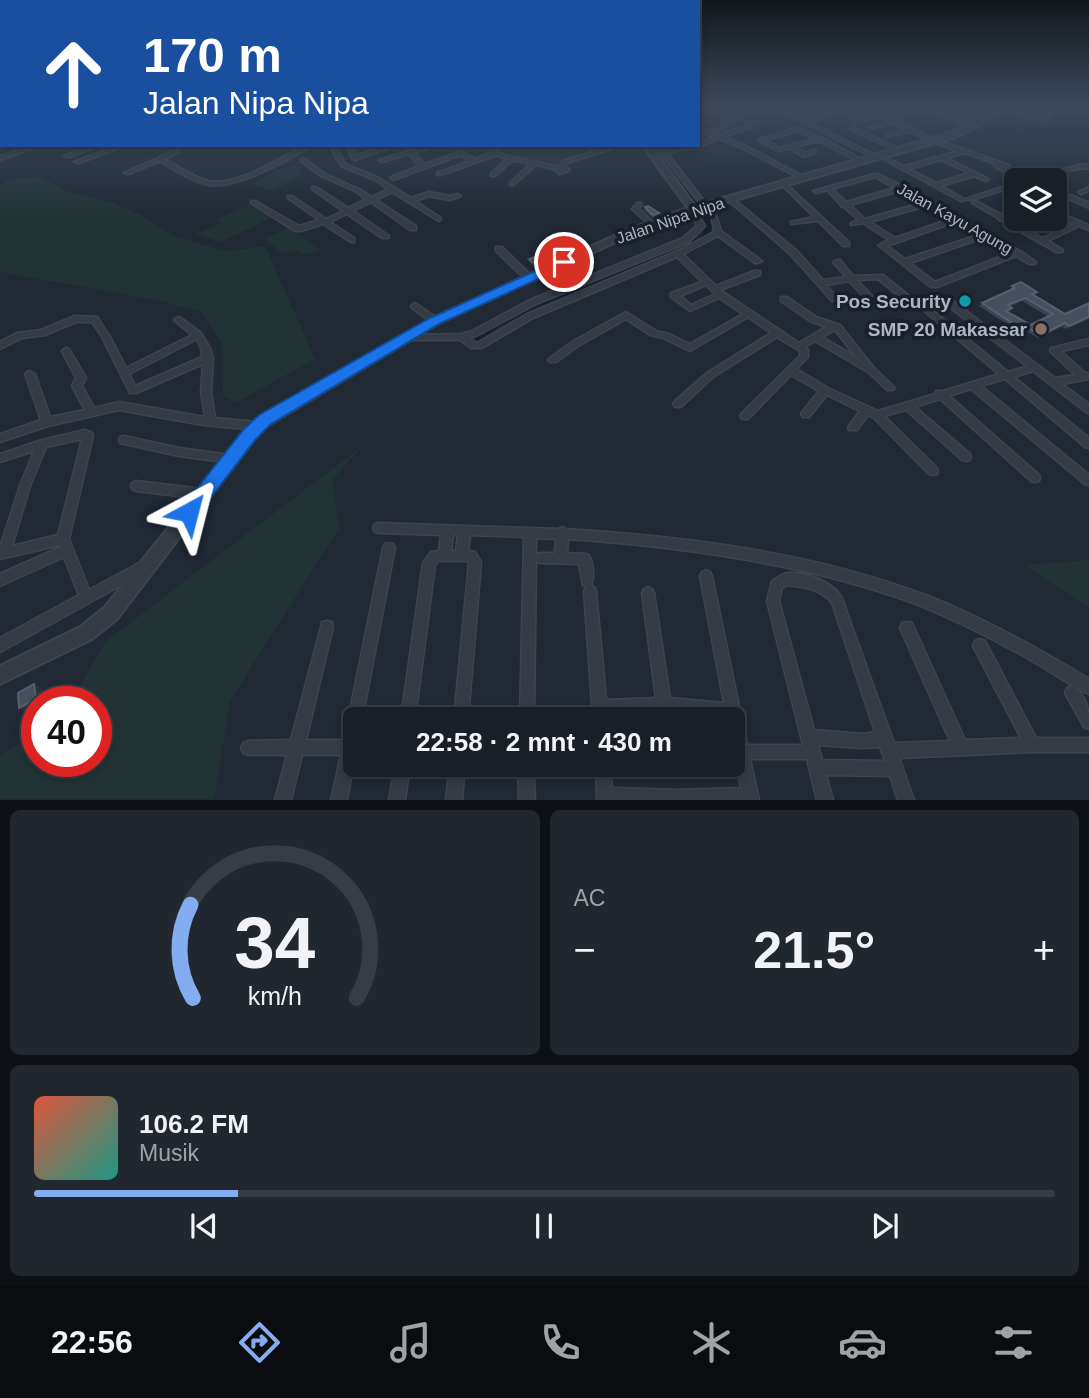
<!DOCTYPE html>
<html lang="id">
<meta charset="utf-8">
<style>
:root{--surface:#181f27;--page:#21272f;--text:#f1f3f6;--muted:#9fa2a7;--line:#363d44;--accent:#84acf0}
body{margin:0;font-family:Helvetica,sans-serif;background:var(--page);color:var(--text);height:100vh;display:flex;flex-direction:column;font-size:26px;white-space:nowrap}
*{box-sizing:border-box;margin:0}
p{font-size:23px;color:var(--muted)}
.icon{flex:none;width:38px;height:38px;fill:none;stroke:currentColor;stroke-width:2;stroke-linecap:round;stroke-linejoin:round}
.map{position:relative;height:800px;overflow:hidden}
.drawer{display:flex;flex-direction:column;gap:10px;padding:10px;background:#0d1115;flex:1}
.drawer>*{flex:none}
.top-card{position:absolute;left:0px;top:0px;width:700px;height:147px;box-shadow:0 4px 10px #0003,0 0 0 2px var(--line);background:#1a4fa0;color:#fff;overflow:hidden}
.controls{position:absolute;left:1004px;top:168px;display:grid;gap:14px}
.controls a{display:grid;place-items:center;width:63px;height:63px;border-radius:10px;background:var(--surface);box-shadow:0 4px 10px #0003,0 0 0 2px var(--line);font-size:35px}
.speed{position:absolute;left:21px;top:686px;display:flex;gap:14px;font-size:35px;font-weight:700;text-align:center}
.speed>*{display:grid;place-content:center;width:91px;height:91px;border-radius:50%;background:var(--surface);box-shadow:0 4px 10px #0003,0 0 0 2px var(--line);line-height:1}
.speed .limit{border:10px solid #d22;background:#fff;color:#111}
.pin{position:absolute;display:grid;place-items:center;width:60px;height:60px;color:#fff;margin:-30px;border:4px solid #fff;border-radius:50%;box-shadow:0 2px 7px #0007}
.me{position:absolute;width:77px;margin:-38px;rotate:38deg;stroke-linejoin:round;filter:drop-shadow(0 0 5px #0008)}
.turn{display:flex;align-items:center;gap:24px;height:147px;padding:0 28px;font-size:32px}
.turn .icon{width:91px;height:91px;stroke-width:2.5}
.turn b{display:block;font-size:49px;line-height:60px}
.big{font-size:52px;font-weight:700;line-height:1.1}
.drawer .card{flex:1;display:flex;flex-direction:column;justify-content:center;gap:10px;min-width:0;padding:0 24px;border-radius:10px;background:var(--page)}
.drawer .dial{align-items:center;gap:0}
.dial svg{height:182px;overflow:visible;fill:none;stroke:var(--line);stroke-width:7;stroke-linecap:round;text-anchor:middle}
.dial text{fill:var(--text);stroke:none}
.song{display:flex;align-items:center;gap:21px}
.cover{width:84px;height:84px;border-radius:10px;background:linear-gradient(135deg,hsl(10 70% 55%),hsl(170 70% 35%))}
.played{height:7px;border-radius:4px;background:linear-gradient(90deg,var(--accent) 20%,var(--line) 20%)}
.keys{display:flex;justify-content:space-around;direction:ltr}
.heat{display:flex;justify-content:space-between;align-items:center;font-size:38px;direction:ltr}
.drawer .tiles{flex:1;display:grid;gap:10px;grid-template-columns:1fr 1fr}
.card:last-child{grid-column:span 2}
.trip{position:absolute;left:343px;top:707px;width:402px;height:70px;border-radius:10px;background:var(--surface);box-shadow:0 4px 10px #0003,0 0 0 2px var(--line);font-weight:700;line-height:70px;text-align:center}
.menu{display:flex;height:112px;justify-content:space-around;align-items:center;background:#0a0c10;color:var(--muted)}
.menu .icon{width:49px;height:49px}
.menu .active{color:var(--accent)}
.menu b{font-size:32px;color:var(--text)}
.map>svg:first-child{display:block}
</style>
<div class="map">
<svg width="1089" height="800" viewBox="0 0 1089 800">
<rect width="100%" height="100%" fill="#202934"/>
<g fill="#223336">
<path d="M509,145H593L604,147L554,165L507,155L516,151Z"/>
<path d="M294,166L299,168L301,176L273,191L251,184L278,170Z"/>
<path d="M42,177L65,191L111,202L141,215L174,236L225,251L265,246L315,359L237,402L223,397L222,343L202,312L156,300L0,272V185L12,178Z"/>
<path d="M249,206L270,217V219L221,242L195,234L221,223L216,219Z"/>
<path d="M289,227L321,250L302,255L299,251L284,254L264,239Z"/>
<path d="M362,446L333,479L339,528L230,701L214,799H0V755L37,733V761H96V702H71L105,642Z"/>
<path d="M1089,560V608L1024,565Z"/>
</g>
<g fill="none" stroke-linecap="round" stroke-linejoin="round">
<path stroke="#152031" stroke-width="5" d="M676,181L706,218"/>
<path stroke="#152031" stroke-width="6" d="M474,342L497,324L703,239L709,227L705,217"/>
<g stroke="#3d444f" stroke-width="3">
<g id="minor">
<path d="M772,107H779L790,112C807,107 813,105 830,113L851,107H860L810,122L881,158L876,159ZM813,109L825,115L806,120L794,114Z"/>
<path d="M915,107H923L978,127L973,128Z"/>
<path d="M967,107H975L997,116L992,117Z"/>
<path d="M1039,107H1047L1053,110L1049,120L1042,124L1001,111L1004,109L1041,120L1045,118L1047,111Z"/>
<rect x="0" y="113" width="2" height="4"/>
<path d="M882,114L935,139L1009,165V167H1004L1028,180H1021L995,167L994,166L996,164L965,153L947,158L989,179L986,181L974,176L941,186L966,200L961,201L885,160L890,159L904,166L959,151L932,142L911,132L887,137V135L906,130L894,124L868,129V127L890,122L881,118L855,123L852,121ZM941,160L969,173L936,183L909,169Z"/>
<path d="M739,115L742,117L741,118L714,133L719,135L755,122H759V124L724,137L746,146L808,179L803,180L742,148L719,139L700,146L667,153L717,218L721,231L762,261L758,263H755L718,236L683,254L716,286L754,271H760V275L720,290L799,343L826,327L810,321L781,301V297H787L816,317L840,325L874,368L893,386L895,388L893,390H887L868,372L815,341L805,347L808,350V357L796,369L828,388L878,411L935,394L936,391H943L999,374L922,309L914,308L878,279L857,280L872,296L868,298H865L849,281L826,285L839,299L838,301H832L790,254L728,200V198H732L796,250L823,280L846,277L833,262L837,260H840L853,276L883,275L919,304L953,301L1055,378L1075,375L1051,352L1050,350L1051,348L1089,339V345L1061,351L1085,373H1089V379L1062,384L1089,404V413L1086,412L1033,371L1014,377L1089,438V448L1085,447L1005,379L981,386L1089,475V485L1085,484L971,389L949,396L1039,475L1040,478L1039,481L1035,482L1031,481L940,399L915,407L970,454L971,457L970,460L966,461L962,460L906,410L884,416L937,468L938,471L937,474L933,475L929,474L874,418L868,415L857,430H849L848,427L860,411L827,395L809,417H803L801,414L803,411L819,391L791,375L748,419H742L740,416L742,413L800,356V351L777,337L713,377L681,407H675L673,404L675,401L707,373L771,333L748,317L690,351L663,338L650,335L626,319L578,346L556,362H550L548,360L550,358L572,342L626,312L656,331L669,334L690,344L743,314L719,298L690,311L671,297V293L702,282L677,257L533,318L482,348H471L460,340H403L402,338L403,336L406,335L462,334L472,331L530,300L683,238L697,226L690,209L691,208H695L705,226L689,242L536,304L478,335L469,338L477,343L527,314L684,248L712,233L714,232L712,219L655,145H661L665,150L687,145H698V143L714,137L698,131V127L709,131ZM706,285L715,294L691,305L680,296ZM948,306L1027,366L1008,372L931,309ZM835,330L856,357L822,337Z"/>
<path d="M852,126L902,150L903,151L898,152L850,129L849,128Z"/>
<path d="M798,127L825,139L866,162L861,163L819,141L796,147L805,153L813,150L816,152L804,157L790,149L777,151L758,140ZM798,131L815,138L780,148L766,140Z"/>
<rect x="0" y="130" width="2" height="4"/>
<path d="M2,143V145H5L0,148V144Z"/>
<path d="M32,145L35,147L34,148L0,160V156Z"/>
<path d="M92,145H101L69,157L64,156Z"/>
<path d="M118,145H127L79,163L74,162Z"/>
<path d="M168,145H174L180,152L165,159C179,167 193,177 209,181C236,187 280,158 304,145L310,146C290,160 234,190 209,185C191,181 176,171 160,161L129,174L124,173L159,158L160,156L173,151Z"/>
<path d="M203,145H210L211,147L208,149Z"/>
<path d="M329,145H335L345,164L379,178L411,198L429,192L450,196L458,194L461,196L450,200L429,196L415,201L441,218V220L439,221L392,192L376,200L416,226V230H410L371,202L353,211L389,236L388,238H382L347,214L330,222L354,238V242H351L323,224L301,231H295L251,203V201H255L299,226L319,220L288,198V196H292L326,219L343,211L312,189V187H316L348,208L366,199L355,191L321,176L301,161V159L303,158L325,174L359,189L372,197L388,189L375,180L341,166Z"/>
<path d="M346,145H352L357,155L387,145H396L355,160L352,158Z"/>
<path d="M428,145H438L414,153L425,164L462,151L475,159L493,152L483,145H490L507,156L556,166H559L563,161L613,145H623L567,163L565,166L569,169V171L559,174L554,169L536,165L512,186L510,185V183L530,164L513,160L495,176H491V174L507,159L497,155L441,175H437V173L470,161L461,155L393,180L391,179V177L420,166L409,154L382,162L379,160Z"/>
<path d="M1081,164L1089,165V169C1069,166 1050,181 1030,180Z"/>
<path d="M874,174H878L904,187L905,188L928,201L931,202L932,203L1020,251L1036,262L1035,264H1029L1016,256L937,287H931L878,245L889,240L863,223L851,225V223L858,220L844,207L841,206L840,204L827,190L816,193L813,191ZM875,177L895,188L846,202L832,189ZM899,191L921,203L865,219L850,205ZM926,206L950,219L895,238L870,222ZM955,222L978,235L905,259L887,246ZM983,238L1010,253L935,282L910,263Z"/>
<path d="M1017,182V186L971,200L966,199Z"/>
<path d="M785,183L849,242V246H843L818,221L791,224V222L814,217L783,186V184Z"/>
<path d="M1089,187V191L1081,194L1078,192Z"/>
<path d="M1055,188L1089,203V208L1055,193Z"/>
<path d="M972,201H976L1004,216L1017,212V216L1009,219L1042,238L1074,224L1055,216V211L1089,225V230L1079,226L1048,241L1063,250L1062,252H1056L1002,221L999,220L998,218L972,203Z"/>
<path d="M637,203H641L642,204L639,209L654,223V225H650L633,210L632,209Z"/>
<path d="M496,247H502L532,276V280H526L496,251Z"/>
<path d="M415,303L438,319L439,321L438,323H432L412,308L411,306Z"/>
<path d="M75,316L97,317L110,337L126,368L192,335L174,320L178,317L181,318L201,333L210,348L213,358L211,392L215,418L257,422L261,423L262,426L261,429L257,430L203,425L119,410L48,426L0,442V434L41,420L25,374L27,372L30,371L35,374L50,417L85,410L72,386L76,378L62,351L66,348L69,349L86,378L82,386L94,408L119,402L205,417L201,392L203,364L136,393H130L102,337L92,322H76L45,335L22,338L0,349V342L17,333L41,330ZM197,339L201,348L202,357L135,386L129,374Z"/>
<path d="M85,430L92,433L93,436L69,539L89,590L141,562L145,564L147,568L145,572L0,652V638L79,595L64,557L0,586V574L60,547V545L0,559V547L20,486L34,451L0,462V454L42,440ZM82,439L58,535L12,546L30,486L46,447Z"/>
<path d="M124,436L179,448L231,455L235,456L236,459L235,462L231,463L179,456L120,443L119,440L120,437Z"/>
<path d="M136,481L203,489L207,491L209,494L207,497L203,499L136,491L132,489L131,486L132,483Z"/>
<path d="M379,523L558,529L562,527L566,529C689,537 812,552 928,596C984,618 1037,648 1089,679V694C1070,686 1052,672 1034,662C1001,643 968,626 933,611C901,597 866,587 832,578C745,556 657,545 568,539L567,553L585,554L589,555C593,563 595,578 591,585L594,587L596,591L606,700L656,698L642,593L644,589L648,587L652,589L654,593L670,698L724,703L700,576L702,572L706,570L710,572L712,576L747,745H803L767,601L772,581C777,578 782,574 788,573C807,572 830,581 841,596L894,743L950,741L900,628L902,623L907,622L912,623L965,740L1021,738L973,646L975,641L980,639L985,641L1036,738H1089V752H1032L899,758L914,800H898L890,776L826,775L833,800H817L807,759H750L759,800H597L596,765H610L612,788L678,790L741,788L734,752L733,719L664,712L607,714V719H593L584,591L586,587L583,585L579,564L541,563L537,562L536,559L534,719H520L524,537L470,535L468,551L475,552L481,562L468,719H454L469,563L468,561H438L435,565L415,719H401L423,563L431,552L439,551L441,535L379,533L375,532L373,528L375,524ZM453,535H458L456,551H451ZM536,538L556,539L555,553H541L537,554L536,557ZM787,585C805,587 821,589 832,603L875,732L863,734L814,730L779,601L782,588ZM818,745L863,748L880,747L885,761L822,760Z"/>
<path d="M389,543L393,544L395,548L362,719H355V756L347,800H331L341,755H302L291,800H275L287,755H248L243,753L241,748L243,743L248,741L291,740L321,627L322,622L327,621L332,622L333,627L306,740H344L383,548L385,544Z"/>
<path d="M1072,686C1088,694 1089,713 1089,729L1084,727L1065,693L1067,688Z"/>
<path d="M395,765H410L405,800H389Z"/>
<path d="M450,765H465L462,800H446Z"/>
<path d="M518,765H533L535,800H519Z"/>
</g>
</g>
<g stroke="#3d444f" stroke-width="4">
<path id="tertiary" d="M1004,107H1013L956,137L696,211L631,235L439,323L262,429L117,619L92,639L0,684V666L80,627L105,607L252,423L431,319L625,231L688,208L642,145H650L695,206L950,133Z"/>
</g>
<use href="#minor" fill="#343b45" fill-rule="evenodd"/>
<use href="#tertiary" fill="#343b45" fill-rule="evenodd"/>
</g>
<g fill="#394351">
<path d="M645,207L658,216L653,218L644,210Z"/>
<path d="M529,259L547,264L536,268L529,262Z"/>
<path d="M1012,286L1037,292L1034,295L1065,314L1089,303V319L1067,329L1062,327L1038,338L1024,330L1026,327L1049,317L1022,301L1010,307V311L1008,312L1024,326L1016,330L979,306L982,303L1011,290L1010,289Z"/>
</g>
<g fill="#2a3340">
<path d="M547,260V264L536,268V265Z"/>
<path d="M1025,298L1022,301L1006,309L1008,305Z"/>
<path d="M1089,317V319L1067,329L1069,326Z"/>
<path d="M1065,323L1062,327L1038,338L1041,335Z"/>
<path d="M34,684L43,689L44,702H37V707L28,712L19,708Z"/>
</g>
<g fill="#454f5d" stroke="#565f6d" stroke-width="2">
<path d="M648,206L659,213L653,215L645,207Z"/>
<path d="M540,255L547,260L536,265L529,259Z"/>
<path d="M1021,282L1037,292L1032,294L1065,314L1089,303V317L1069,326L1065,323L1041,335L1026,327L1053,314L1025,298L1008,305L1012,308L1006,311L1027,323L1018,327L982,303L1015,288L1012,286Z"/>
<path d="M34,684L36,699L19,708L18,693Z"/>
</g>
<linearGradient id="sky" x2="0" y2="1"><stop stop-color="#12171d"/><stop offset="0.49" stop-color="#3c495c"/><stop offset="1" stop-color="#3c495c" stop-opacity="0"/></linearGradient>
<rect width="1089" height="219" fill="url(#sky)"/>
<path fill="#1a73e8" stroke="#114b97" stroke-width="2" d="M564,258L569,259V265L439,324L271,424L256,439L196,517L189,520L183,517L180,512L183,506L244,429L259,415L430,318Z"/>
<circle fill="#0f9aa8" stroke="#19202a" stroke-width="2.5" cx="965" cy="301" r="7"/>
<circle fill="#8d6e63" stroke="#19202a" stroke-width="2.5" cx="1041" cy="329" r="7"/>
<g text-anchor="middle" stroke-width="7" stroke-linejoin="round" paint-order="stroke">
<g font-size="16" fill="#aeb5c2" stroke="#19202a">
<text transform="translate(955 218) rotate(29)" y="6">Jalan Kayu Agung</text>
<text transform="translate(670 220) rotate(-19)" y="6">Jalan Nipa Nipa</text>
</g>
<g font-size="19" font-weight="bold" fill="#aeb5c2" stroke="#19202a" text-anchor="end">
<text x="951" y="308">Pos Security</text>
<text x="1027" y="336">SMP 20 Makassar</text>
</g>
</g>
</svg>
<div class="controls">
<a><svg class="icon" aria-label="layers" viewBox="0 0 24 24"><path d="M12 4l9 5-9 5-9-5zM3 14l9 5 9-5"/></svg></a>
</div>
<div class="speed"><div class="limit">40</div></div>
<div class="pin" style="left:564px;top:262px;background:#d93025"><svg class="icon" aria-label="arrive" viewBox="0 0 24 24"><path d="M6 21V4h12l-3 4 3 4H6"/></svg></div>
<svg class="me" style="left:189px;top:512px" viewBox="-20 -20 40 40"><path d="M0-17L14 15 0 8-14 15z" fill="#1a73e8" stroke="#fff" stroke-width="4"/></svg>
<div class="trip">22:58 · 2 mnt · 430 m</div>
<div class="top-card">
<div class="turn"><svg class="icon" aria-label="ahead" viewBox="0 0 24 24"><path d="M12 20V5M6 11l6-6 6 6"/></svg><div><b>170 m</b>Jalan Nipa Nipa</div></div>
</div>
</div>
<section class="drawer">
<div class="tiles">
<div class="card dial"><svg viewBox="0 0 100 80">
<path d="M14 69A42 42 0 1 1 86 69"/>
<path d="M14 69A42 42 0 0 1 13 28" stroke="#84acf0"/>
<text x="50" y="56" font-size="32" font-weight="700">34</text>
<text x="50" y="72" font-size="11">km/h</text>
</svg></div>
<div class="card"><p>AC</p>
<div class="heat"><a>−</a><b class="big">21.5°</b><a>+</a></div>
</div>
<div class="card">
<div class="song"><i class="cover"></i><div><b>106.2 FM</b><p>Musik</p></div></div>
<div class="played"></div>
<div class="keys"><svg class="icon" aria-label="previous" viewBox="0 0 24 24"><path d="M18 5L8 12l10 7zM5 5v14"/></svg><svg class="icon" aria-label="pause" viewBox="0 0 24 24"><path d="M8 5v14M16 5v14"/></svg><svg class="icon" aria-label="next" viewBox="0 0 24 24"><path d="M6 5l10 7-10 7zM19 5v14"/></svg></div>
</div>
</div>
</section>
<nav class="menu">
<b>22:56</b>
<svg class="icon active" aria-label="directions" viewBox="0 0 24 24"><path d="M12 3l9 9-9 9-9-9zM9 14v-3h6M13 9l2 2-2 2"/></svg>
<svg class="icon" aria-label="music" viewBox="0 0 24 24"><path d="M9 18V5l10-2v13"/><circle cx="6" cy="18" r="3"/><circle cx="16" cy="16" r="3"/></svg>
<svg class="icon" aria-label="phone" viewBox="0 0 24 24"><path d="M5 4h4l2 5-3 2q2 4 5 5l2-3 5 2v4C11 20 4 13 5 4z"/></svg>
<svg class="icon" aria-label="climate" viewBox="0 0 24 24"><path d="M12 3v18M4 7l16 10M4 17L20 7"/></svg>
<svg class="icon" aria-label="car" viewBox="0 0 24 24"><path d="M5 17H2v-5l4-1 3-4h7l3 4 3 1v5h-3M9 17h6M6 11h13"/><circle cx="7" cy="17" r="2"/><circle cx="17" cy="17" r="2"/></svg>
<svg class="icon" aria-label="filters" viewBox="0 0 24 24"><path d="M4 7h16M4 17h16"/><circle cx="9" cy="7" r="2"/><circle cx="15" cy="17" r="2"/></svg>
</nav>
